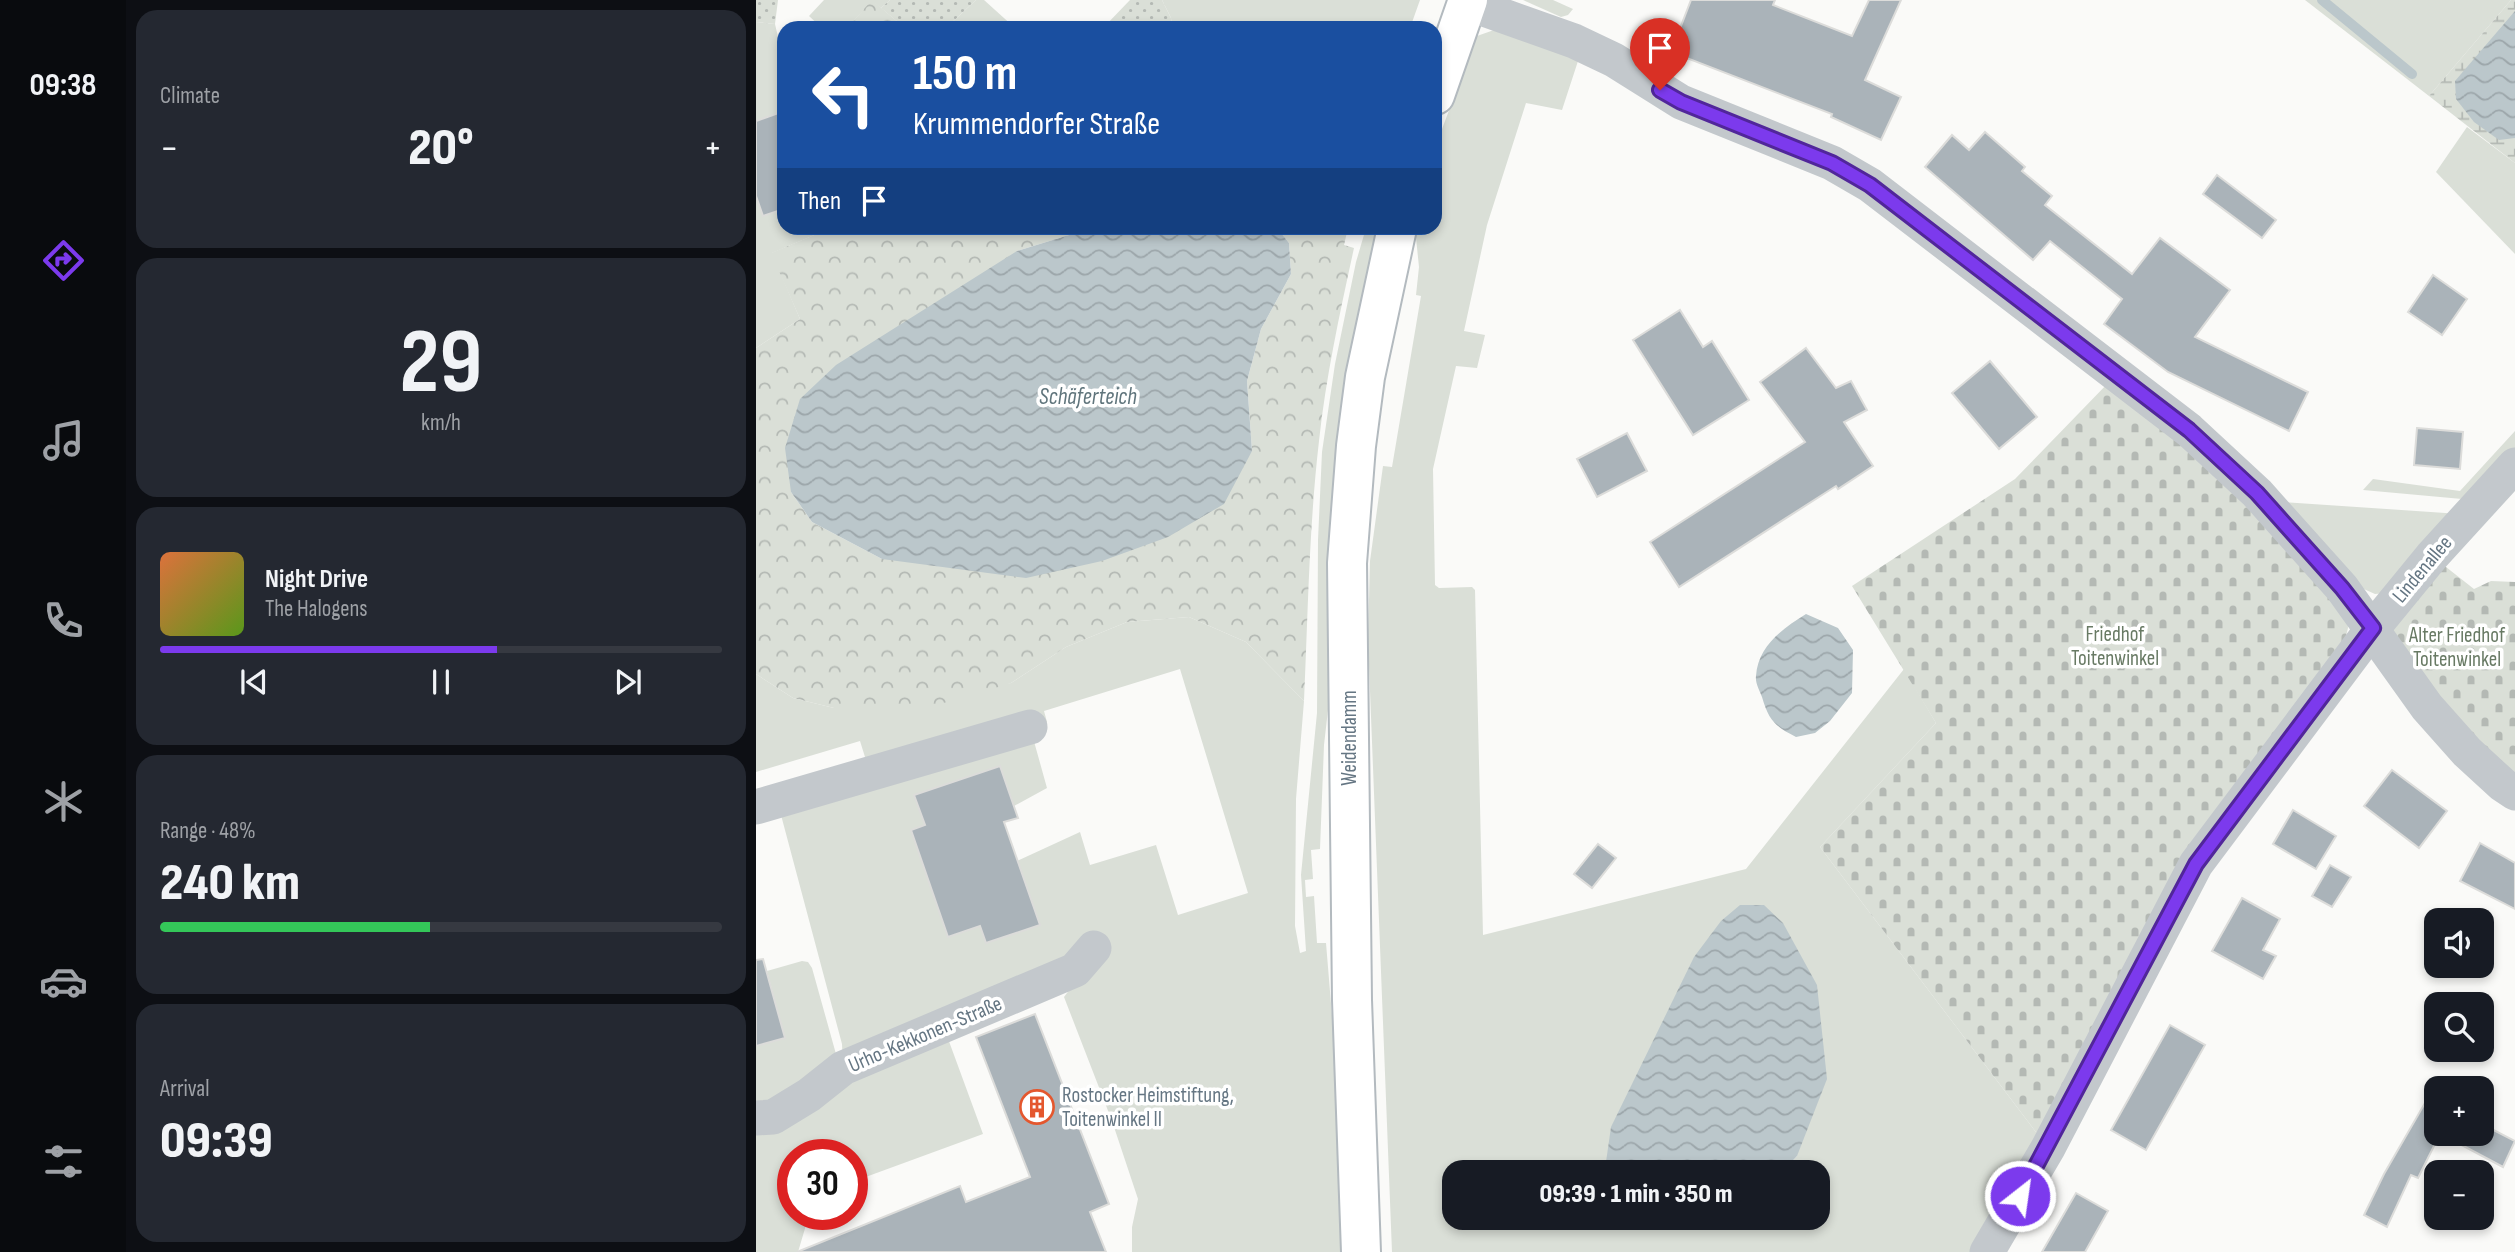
<!DOCTYPE html>
<meta charset="utf-8">
<style>
:root{--surface:#171b24;--page:#242831;--text:#f1f3f6;--muted:#9ea1a6;--line:#363941;--accent:#7c3aed}
body{margin:0;font-family:"Sofia Sans Condensed",sans-serif;background:var(--page);color:var(--text);height:100vh;display:flex;flex-direction:column;font-size:26px;white-space:nowrap}
*{box-sizing:border-box;margin:0}
p{font-size:23px;color:var(--muted)}
.icon{flex:none;width:38px;height:38px;fill:none;stroke:currentColor;stroke-width:2;stroke-linecap:round;stroke-linejoin:round}
.map{position:relative;flex:1;overflow:hidden}
.side{display:flex;flex-direction:column;gap:10px;padding:10px;background:#0d0f14;width:630px}
.side>*{flex:none}
.guide{position:absolute;left:21px;top:21px;width:665px;height:214px;border-radius:21px;box-shadow:0 4px 10px #0003;background:#1a4fa0;color:#fff;overflow:hidden}
.tools{position:absolute;left:1668px;top:908px;display:grid;gap:14px}
.tools a{display:grid;place-items:center;width:70px;height:70px;border-radius:14px;background:var(--surface);box-shadow:0 4px 10px #0003;font-size:35px}
.speed{position:absolute;left:21px;top:1139px;display:flex;gap:14px;font-size:35px;font-weight:700;text-align:center}
.speed>*{display:grid;place-content:center;width:91px;height:91px;border-radius:50%;background:var(--surface);box-shadow:0 4px 10px #0003;line-height:1}
.speed .limit{border:10px solid #d22;background:#fff;color:#111}
.pin{position:absolute;display:grid;place-items:center;width:60px;height:60px;color:#fff;margin:-72px -30px;border-radius:50% 50% 50% 0;rotate:-45deg;box-shadow:0 0 7px #0007}
.pin .icon{rotate:45deg}
.me{position:absolute;width:77px;margin:-38px;rotate:30deg;stroke-linejoin:round;filter:drop-shadow(0 0 5px #0008)}
.turn{display:flex;align-items:center;gap:24px;height:147px;padding:0 21px;font-size:32px}
.turn .icon{width:91px;height:91px;stroke-width:2.5}
.turn b{display:block;font-size:49px;line-height:60px}
.then{display:flex;align-items:center;height:66px;padding:0 21px;background:#0003;gap:14px;font-size:26px}
.big{font-size:52px;font-weight:800;line-height:1.1}
.side .tile{flex:1;display:flex;flex-direction:column;justify-content:center;gap:10px;min-width:0;padding:0 24px;border-radius:21px;background:var(--page)}
.side .dial{align-items:center;gap:0}
.dial b{font-size:91px;line-height:1}
.song{display:flex;align-items:center;gap:21px}
.cover{width:84px;height:84px;border-radius:10px;background:linear-gradient(135deg,hsl(20 70% 55%),hsl(90 70% 35%))}
.played{height:7px;border-radius:4px;background:linear-gradient(90deg,var(--accent) 60%,var(--line) 60%)}
.keys{display:flex;justify-content:space-around;direction:ltr}
.heat{display:flex;justify-content:space-between;align-items:center;font-size:38px;direction:ltr}
.charge{height:10px;border-radius:5px;background:linear-gradient(90deg,#34c759 48%,var(--line) 0)}
.trip{position:absolute;left:686px;top:1160px;width:388px;height:70px;border-radius:21px;background:var(--surface);box-shadow:0 4px 10px #0003;font-weight:800;line-height:70px;text-align:center}
main{display:flex;flex:1;min-height:0}
.tab-bar{display:flex;flex-direction:column;width:126px;justify-content:space-around;align-items:center;background:#090b0e;color:var(--muted)}
.tab-bar .icon{width:49px;height:49px}
.tab-bar .selected{color:var(--accent)}
.tab-bar b{font-size:32px;color:var(--text)}
.map>svg:first-child{display:block}
</style>
<main>
<nav class="tab-bar">
<b>09:38</b>
<svg class="icon selected" aria-label="directions" viewBox="0 0 24 24"><path d="M12 3l9 9-9 9-9-9zM9 14v-3h6M13 9l2 2-2 2"/></svg>
<svg class="icon" aria-label="music" viewBox="0 0 24 24"><path d="M9 18V5l10-2v13"/><circle cx="6" cy="18" r="3"/><circle cx="16" cy="16" r="3"/></svg>
<svg class="icon" aria-label="phone" viewBox="0 0 24 24"><path d="M5 4h4l2 5-3 2q2 4 5 5l2-3 5 2v4C11 20 4 13 5 4z"/></svg>
<svg class="icon" aria-label="climate" viewBox="0 0 24 24"><path d="M12 3v18M4 7l16 10M4 17L20 7"/></svg>
<svg class="icon" aria-label="car" viewBox="0 0 24 24"><path d="M5 17H2v-5l4-1 3-4h7l3 4 3 1v5h-3M9 17h6M6 11h13"/><circle cx="7" cy="17" r="2"/><circle cx="17" cy="17" r="2"/></svg>
<svg class="icon" aria-label="filters" viewBox="0 0 24 24"><path d="M4 7h16M4 17h16"/><circle cx="9" cy="7" r="2"/><circle cx="15" cy="17" r="2"/></svg>
</nav>
<section class="side">
<div class="tile"><p>Climate</p>
<div class="heat"><a>−</a><b class="big">20°</b><a>+</a></div>
</div>
<div class="tile dial"><b>29</b><p>km/h</p></div>
<div class="tile">
<div class="song"><i class="cover"></i><div><b>Night Drive</b><p>The Halogens</p></div></div>
<div class="played"></div>
<div class="keys"><svg class="icon" aria-label="previous" viewBox="0 0 24 24"><path d="M18 5L8 12l10 7zM5 5v14"/></svg><svg class="icon" aria-label="pause" viewBox="0 0 24 24"><path d="M8 5v14M16 5v14"/></svg><svg class="icon" aria-label="next" viewBox="0 0 24 24"><path d="M6 5l10 7-10 7zM19 5v14"/></svg></div>
</div>
<div class="tile"><p>Range · 48%</p><b class="big">240 km</b><div class="charge"></div></div>
<div class="tile"><p>Arrival</p><b class="big">09:39</b></div>
</section>
<div class="map">
<svg width="1759" height="1252" viewBox="0 0 1759 1252">
<defs>
<pattern id="forest-crowns" width="20" height="18" patternUnits="userSpaceOnUse" patternTransform="scale(1.75)"><rect width="20" height="18" fill="#dadfd7"/><path d="M2 6a3 3 0 1 1 6 0M12 15a3 3 0 1 1 6 0" fill="none" stroke="#b4b9b4"/></pattern>
<pattern id="wetland-marsh" width="20" height="14" patternUnits="userSpaceOnUse" patternTransform="scale(1.75)"><rect width="20" height="14" fill="#dadfd7"/><path d="M1 5h8M5 5V1M11 12h8M15 12V8" fill="none" stroke="#b4b9b4"/></pattern>
<pattern id="cemetery-stones" width="16" height="16" patternUnits="userSpaceOnUse" patternTransform="scale(1.75)"><rect width="16" height="16" fill="#dadfd7"/><path d="M2 7V4a2 2 0 0 1 4 0v3zM10 15v-3a2 2 0 0 1 4 0v3z" fill="#b4b9b4"/></pattern>
<pattern id="park-dots" width="8" height="8" patternUnits="userSpaceOnUse" patternTransform="scale(1.75)"><rect width="8" height="8" fill="#dadfd7"/><path d="M2 2h.1M6 6h.1" fill="none" stroke="#b4b9b4" stroke-width="1.8" stroke-linecap="round"/></pattern>
<pattern id="water-waves" width="16" height="10" patternUnits="userSpaceOnUse" patternTransform="scale(1.75)"><rect width="16" height="10" fill="#bbc7cb"/><path d="M0 5q4-4 8 0t8 0" fill="none" stroke="#9ca6aa"/></pattern>
</defs>
<rect width="100%" height="100%" fill="#fafaf8"/>
<g fill="#dadfd7" fill-rule="evenodd">
<path d="M68,0H134L125,8L116,1L91,28H66L53,16Z"/>
<path d="M220,0H228L259,28H190Z"/>
<path d="M406,0H664L654,28H416L415,18Z"/>
<path d="M767,0H797L817,9L812,15L805,17Z"/>
<path d="M1549,0H1755L1673,96Z"/>
<path d="M0,22L19,24L25,50H28V228H75L16,253L44,319L0,348Z"/>
<path d="M738,30L823,58L806,110L770,103L731,225L708,331L729,335L721,368L700,366L677,469L679,585L683,588L716,587L719,590L727,935L990,869L1148,669L1180,723L1064,847L1292,1148L1231,1252H636L612,640L614,561L627,466L636,467L665,296L660,295L663,267L659,228H679V156L686,129L721,36ZM1041,1156L1026,1172H1062V1218H973L951,1227L923,1225L911,1218H698V1172H855L850,1162Z"/>
<path d="M1711,127L1759,163V254L1680,172Z"/>
<path d="M610,228H627L568,745L564,849L555,850L557,879L549,880L550,897L558,896L561,943H570L582,1088L586,1252H376V1227L382,1199L356,1121L308,997L314,989L187,1025L227,1134L96,1182V1155H37V1214L53,1215L42,1252H0V1118L87,1068L86,1044L21,800L114,773L104,741L0,772V674L37,698L78,708L255,683L310,647L371,622L433,617L490,642L548,701L540,799L539,926L544,953L550,951L545,875L561,713L562,540L566,452L579,364L600,262ZM424,669L492,893L422,915L400,845L334,865L324,832L261,861L283,925L230,943L224,926L169,825L159,796L244,766L258,806L291,788L274,727L291,722L288,711Z"/>
<path d="M1759,431V453L1717,500L1607,490L1617,479L1704,491Z"/>
<path d="M1528,502L1704,514L1630,593L1619,594L1601,586Z"/>
<path d="M46,961L52,962L56,968L80,1054L76,1067L0,1110V1046L29,1038L11,971Z"/>
</g>
<g fill="url(#forest-crowns)">
<path d="M116,0L149,28H91Z"/>
<path d="M75,228H336L261,251L35,492L56,522L126,559L496,451L491,381L505,329L535,274L533,243L521,228H592L588,245L598,248C584,312 570,376 563,441C553,527 552,614 548,701L490,642L433,617L371,622L310,647L255,683L198,701L136,712L78,708L37,698L0,674V348L44,319L15,253Z"/>
</g>
<path fill="url(#wetland-marsh)" d="M1755,0H1759V163L1673,96Z"/>
<g fill="url(#cemetery-stones)">
<path d="M1355,380L1479,483L1591,613L1592,628L1589,640L1440,864L1292,1148L1064,847L1180,723L1096,586L1259,479Z"/>
<path d="M1676,556L1718,589L1735,581L1759,582V793L1617,628Z"/>
</g>
<g fill="url(#park-dots)">
<path d="M0,0H22L19,24L0,22Z"/>
<path d="M134,0H220L190,28H149L125,8Z"/>
<path d="M374,0H406L415,18L416,28H347Z"/>
</g>
<g fill="url(#water-waves)">
<path d="M1759,11V138L1743,140L1718,122L1700,99L1699,81Z"/>
<path d="M336,228H521L533,243L535,274L505,329L491,381L496,451L468,504L412,537L346,561L270,578L126,559L56,522L35,492L29,448L44,399L80,365L261,251Z"/>
<path d="M1050,614L1082,628L1097,650L1096,693L1074,721L1059,733L1040,737C1019,726 1013,721 1006,697C1004,691 999,683 1000,676C1002,646 1026,629 1050,614Z"/>
<path d="M984,905H1008L1027,923L1061,985L1071,1079L1041,1156L1026,1172H855L850,1162L855,1127L938,957L965,921Z"/>
<path d="M911,1218H973C950,1227 934,1231 911,1218Z"/>
</g>
<g fill="none" stroke-linecap="round" stroke-linejoin="round">
<path stroke="#bbc7cb" stroke-width="10" d="M1566,0L1656,74"/>
</g>
<g fill="#aab3b9" stroke="#dcdcda" stroke-width="2">
<path d="M935,0H1019L1017,5L1096,36L1113,0H1145L1109,80L1145,97L1125,140L1075,117L1076,114L915,52Z"/>
<path d="M28,111V209L7,216L0,196V121Z"/>
<path d="M1229,132L1269,167L1266,171L1296,196L1289,205L1376,274L1404,238L1474,290L1439,337L1552,392L1533,431L1412,372L1348,324L1366,299L1294,241L1277,260L1169,167L1196,135L1213,150Z"/>
<path d="M1461,175L1520,220L1506,238L1447,194Z"/>
<path d="M1677,275L1711,299L1686,335L1652,312Z"/>
<path d="M924,310L947,347L956,341L993,400L937,435L877,340Z"/>
<path d="M1050,348L1080,388L1095,381L1111,410L1088,422L1117,466L1082,489L1080,486L923,587L894,542L1049,442L1004,382Z"/>
<path d="M1234,361L1281,417L1243,449L1196,393Z"/>
<path d="M1661,428L1707,432L1704,469L1658,465Z"/>
<path d="M871,433L891,471L841,497L821,459Z"/>
<path d="M244,766L262,818L248,822L284,925L230,943L224,926L192,937L155,830L169,825L158,795Z"/>
<path d="M1636,770L1691,811L1663,848L1608,806Z"/>
<path d="M1537,810L1580,836L1560,869L1517,844Z"/>
<path d="M1724,843L1759,863V909L1704,881Z"/>
<path d="M842,844L860,858L836,888L818,874Z"/>
<path d="M1574,865L1595,877L1576,907L1556,896Z"/>
<path d="M1486,898L1524,919L1507,950L1520,956L1507,979L1456,951Z"/>
<path d="M7,959L29,1038L0,1046V960Z"/>
<path d="M279,1014L353,1204L334,1212L350,1252H41L204,1186L210,1202L274,1177L220,1037Z"/>
<path d="M1414,1025L1449,1045L1390,1150L1355,1130Z"/>
<path d="M1673,1096L1680,1100V1134H1684L1662,1178L1655,1175L1631,1227L1608,1215L1628,1174Z"/>
<path d="M1726,1124L1759,1141L1747,1167L1685,1134H1726Z"/>
<path d="M1320,1193L1352,1211L1329,1252H1286Z"/>
</g>
<g fill="none" stroke-linecap="round" stroke-linejoin="round">
<g stroke="#b3babf" stroke-width="42">
<g id="secondary">
<path d="M679,95L712,0"/>
<path d="M605,1252L596,1000L591,563L600,446L609,377L641,228"/>
</g>
</g>
<g stroke="#c3c8cc" stroke-width="35">
<path d="M711,3L818,41L858,60L925,102L1076,163L1114,185L1433,430L1501,493L1586,588L1671,707L1711,752L1747,785L1759,793"/>
<path d="M0,807L274,727"/>
<path d="M0,1118L17,1117L53,1095L87,1068L319,970L338,948"/>
<path d="M1231,1252L1292,1148L1440,864L1617,628L1676,556L1759,465"/>
</g>
<use href="#secondary" stroke="#fff" stroke-width="38"/>
</g>
<g fill="none" stroke-linecap="round" stroke-linejoin="round">
<g stroke="#51269a" stroke-width="18">
<path id="route" d="M904,90L925,102L1076,163L1114,185L1433,430L1501,493L1586,588L1617,628L1440,864L1264,1196"/>
</g>
<use href="#route" stroke="#7c3aed" stroke-width="12"/>
</g>
<defs>
<g id="building-ring" transform="scale(1.75)"><circle r="9.5" fill="#fff" stroke="#e4572e" stroke-width="1.5"/><path d="M-4-6H4V6H1V3H-1V6H-4ZM-2.5-4.3h1.7v1.8h-1.7ZM.8-4.3h1.7v1.8H.8ZM-2.5-1h1.7V.8h-1.7ZM.8-1h1.7V.8H.8Z" fill="#e4572e"/></g>
</defs>
<g fill-rule="evenodd">
<use href="#building-ring" x="281" y="1107"/>
</g>
<g text-anchor="middle" stroke-width="7" stroke-linejoin="round" paint-order="stroke">
<g font-size="21" fill="#657683" stroke="#fff">
<text transform="translate(1666 569) rotate(-50)" y="7">Lindenallee</text>
<text transform="translate(593 738) rotate(-90)" y="7">Weidendamm</text>
<text transform="translate(169 1034) rotate(-23)" y="7">Urho-Kekkonen-Straße</text>
</g>
<g font-size="21" fill="#687a64" stroke="#fff">
<text x="1359" y="641">Friedhof<tspan x="1359" dy="24">Toitenwinkel</tspan></text>
<text x="1701" y="642">Alter Friedhof<tspan x="1701" dy="24">Toitenwinkel</tspan></text>
</g>
<g font-size="21" fill="#657683" stroke="#fff" text-anchor="start">
<text x="306" y="1102">Rostocker Heimstiftung,<tspan x="306" dy="24">Toitenwinkel II</tspan></text>
</g>
<g font-size="23" font-style="italic" fill="#60757c" stroke="#fff">
<text x="332" y="404">Schäferteich</text>
</g>
</g>
</svg>
<div class="tools">
<a><svg class="icon" aria-label="sound" viewBox="0 0 24 24"><path d="M4 9h4l5-4v14l-5-4H4zM17 9q2 3 0 6"/></svg></a>
<a><svg class="icon" aria-label="search" viewBox="0 0 24 24"><circle cx="10" cy="10" r="6"/><path d="M15 15l6 6"/></svg></a>
<a>+</a>
<a>−</a>
</div>
<div class="speed"><div class="limit">30</div></div>
<div class="pin" style="left:904px;top:90px;background:#d93025"><svg class="icon" aria-label="arrive" viewBox="0 0 24 24"><path d="M6 21V4h12l-3 4 3 4H6"/></svg></div>
<svg class="me" style="left:1264px;top:1196px" viewBox="-20 -20 40 40"><circle r="17" fill="#7c3aed" stroke="#fff" stroke-width="3"/><path d="M0-11L8 9 0 5-8 9z" fill="#fff"/></svg>
<div class="trip">09:39 · 1 min · 350 m</div>
<div class="guide">
<div class="turn"><svg class="icon" aria-label="left" viewBox="0 0 24 24"><path d="M17 20v-9H6M10 6l-5 5 5 5"/></svg><div><b>150 m</b>Krummendorfer Straße</div></div>
<div class="then">Then<svg class="icon" aria-label="arrive" viewBox="0 0 24 24"><path d="M6 21V4h12l-3 4 3 4H6"/></svg></div>
</div>
</div>
</main>
